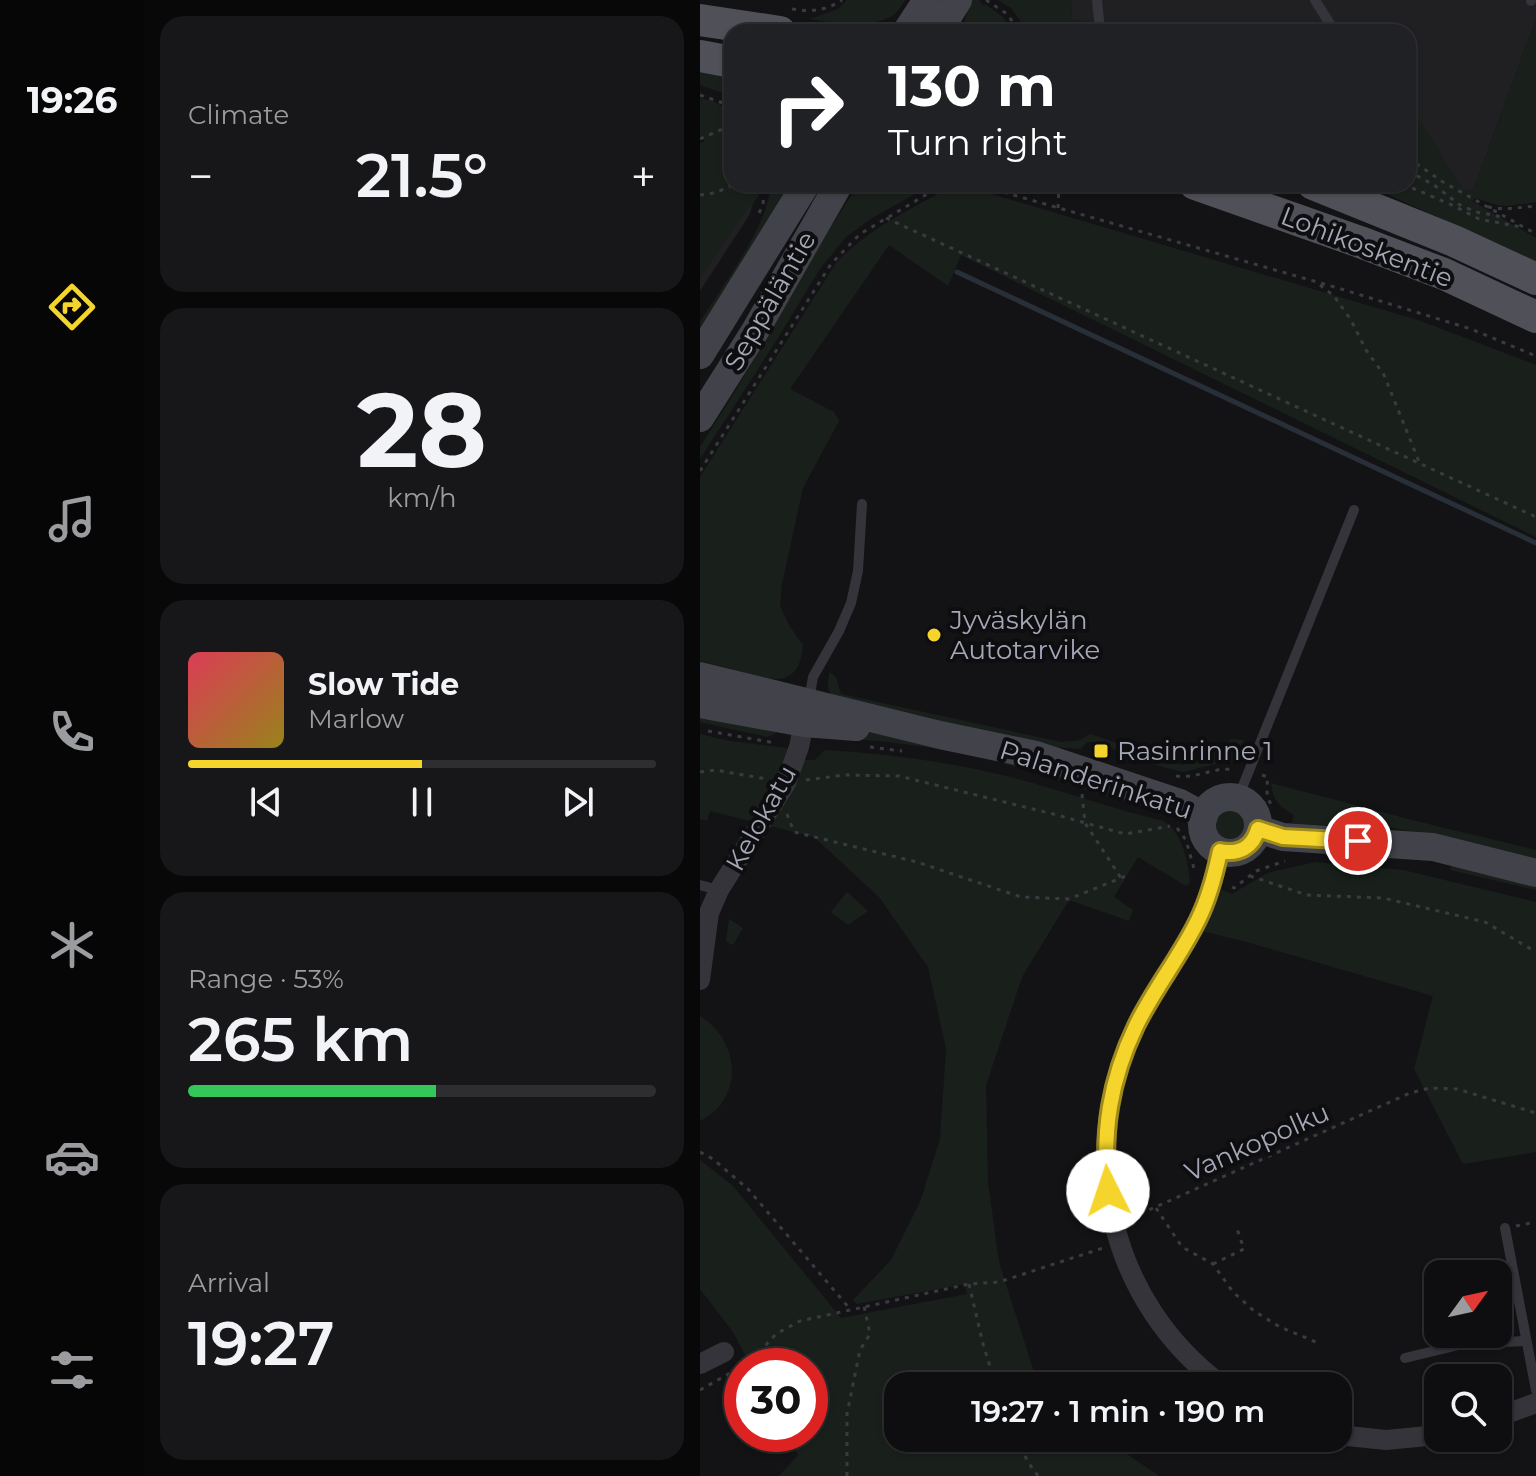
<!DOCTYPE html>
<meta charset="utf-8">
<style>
:root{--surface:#0e0e10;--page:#171719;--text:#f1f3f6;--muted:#9b9c9f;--line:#2e2e30;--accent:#f5d52b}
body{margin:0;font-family:Montserrat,sans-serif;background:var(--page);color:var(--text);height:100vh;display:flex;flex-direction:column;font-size:30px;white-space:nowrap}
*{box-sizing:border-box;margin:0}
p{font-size:26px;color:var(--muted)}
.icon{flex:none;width:44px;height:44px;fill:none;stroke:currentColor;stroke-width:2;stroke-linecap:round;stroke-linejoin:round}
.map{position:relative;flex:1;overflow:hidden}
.details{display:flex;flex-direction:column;gap:16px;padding:16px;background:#080809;width:556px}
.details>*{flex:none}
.top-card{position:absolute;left:24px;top:24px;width:692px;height:168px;border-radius:24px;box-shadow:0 2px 6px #0004,0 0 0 2px var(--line);background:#202124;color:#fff;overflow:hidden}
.needle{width:52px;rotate:57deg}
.buttons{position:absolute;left:724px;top:1260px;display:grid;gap:16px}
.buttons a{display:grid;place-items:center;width:88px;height:88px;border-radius:16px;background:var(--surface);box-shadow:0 2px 6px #0004,0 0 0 2px var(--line);font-size:40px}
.speed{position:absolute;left:24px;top:1348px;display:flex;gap:16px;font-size:40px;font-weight:700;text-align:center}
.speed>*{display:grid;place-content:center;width:104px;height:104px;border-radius:50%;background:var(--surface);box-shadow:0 2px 6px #0004,0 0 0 2px var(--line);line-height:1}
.speed .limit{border:12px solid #d22;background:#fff;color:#111}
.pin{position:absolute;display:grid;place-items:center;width:68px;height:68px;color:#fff;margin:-34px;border:4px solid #fff;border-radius:50%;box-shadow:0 2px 8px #0007}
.me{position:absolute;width:88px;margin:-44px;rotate:356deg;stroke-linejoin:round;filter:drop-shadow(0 0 6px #0008)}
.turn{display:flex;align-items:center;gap:28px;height:168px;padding:0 32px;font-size:36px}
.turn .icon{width:104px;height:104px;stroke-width:2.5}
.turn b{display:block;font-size:56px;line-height:68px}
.big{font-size:60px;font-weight:600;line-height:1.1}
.details .card{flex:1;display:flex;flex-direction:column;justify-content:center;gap:12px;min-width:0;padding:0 28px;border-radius:24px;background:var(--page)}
.details .dial{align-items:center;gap:0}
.dial b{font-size:104px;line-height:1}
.song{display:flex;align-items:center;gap:24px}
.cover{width:96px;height:96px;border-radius:12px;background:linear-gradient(135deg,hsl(350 70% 55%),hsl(50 70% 35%))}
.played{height:8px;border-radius:4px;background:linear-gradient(90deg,var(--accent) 50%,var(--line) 50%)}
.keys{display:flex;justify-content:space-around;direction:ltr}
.heat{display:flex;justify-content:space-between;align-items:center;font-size:44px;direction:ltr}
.charge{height:12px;border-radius:6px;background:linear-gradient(90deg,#34c759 53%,var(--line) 0)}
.trip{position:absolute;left:184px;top:1372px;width:468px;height:80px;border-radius:24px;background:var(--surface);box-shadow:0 2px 6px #0004,0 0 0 2px var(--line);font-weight:600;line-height:80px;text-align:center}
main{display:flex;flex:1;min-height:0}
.tabs{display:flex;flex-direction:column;width:144px;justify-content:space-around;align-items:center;background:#060606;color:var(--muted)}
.tabs .icon{width:56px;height:56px}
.tabs .on{color:var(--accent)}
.tabs b{font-size:36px;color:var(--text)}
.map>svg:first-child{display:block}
</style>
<main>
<nav class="tabs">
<b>19:26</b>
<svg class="icon on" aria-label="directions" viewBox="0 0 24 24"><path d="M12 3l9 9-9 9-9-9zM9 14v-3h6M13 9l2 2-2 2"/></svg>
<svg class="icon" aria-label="music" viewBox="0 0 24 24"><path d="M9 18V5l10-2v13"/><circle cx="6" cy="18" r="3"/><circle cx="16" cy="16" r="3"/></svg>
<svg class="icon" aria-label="phone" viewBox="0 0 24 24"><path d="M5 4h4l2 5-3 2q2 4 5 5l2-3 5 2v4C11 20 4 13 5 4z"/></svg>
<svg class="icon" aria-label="climate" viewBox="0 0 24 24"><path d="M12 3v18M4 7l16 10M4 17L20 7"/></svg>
<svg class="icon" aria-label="car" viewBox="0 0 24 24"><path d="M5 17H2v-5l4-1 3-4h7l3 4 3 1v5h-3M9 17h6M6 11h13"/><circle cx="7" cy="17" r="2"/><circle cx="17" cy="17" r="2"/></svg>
<svg class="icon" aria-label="filters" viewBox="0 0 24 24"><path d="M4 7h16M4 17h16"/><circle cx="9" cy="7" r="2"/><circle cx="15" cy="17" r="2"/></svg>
</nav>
<section class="details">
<div class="card"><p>Climate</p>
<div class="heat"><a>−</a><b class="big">21.5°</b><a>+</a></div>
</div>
<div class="card dial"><b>28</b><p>km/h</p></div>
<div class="card">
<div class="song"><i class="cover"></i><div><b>Slow Tide</b><p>Marlow</p></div></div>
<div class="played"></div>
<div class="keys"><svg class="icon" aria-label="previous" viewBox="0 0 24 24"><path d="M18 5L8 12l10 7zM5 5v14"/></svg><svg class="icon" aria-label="pause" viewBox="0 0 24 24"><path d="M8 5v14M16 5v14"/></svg><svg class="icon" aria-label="next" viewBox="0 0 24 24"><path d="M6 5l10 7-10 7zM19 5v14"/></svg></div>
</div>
<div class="card"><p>Range · 53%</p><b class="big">265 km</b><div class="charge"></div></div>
<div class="card"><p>Arrival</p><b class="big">19:27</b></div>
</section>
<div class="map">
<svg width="836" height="1476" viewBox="0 0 836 1476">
<rect width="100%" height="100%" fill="#131315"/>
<g fill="#201f22">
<path d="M371,0H836V19L773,191L763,190L708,130V32H382L385,22L372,20Z"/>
<path d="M0,173L32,184L57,188L50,214L0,291Z"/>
</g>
<g fill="#19201b">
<path d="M147,0H205C202,5 198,12 193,15C173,29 133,23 110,19L138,9Z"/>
<path d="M270,0H279L283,5L285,4L303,17L313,32H266L264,24Z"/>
<path d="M298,0H371L372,19L385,21L382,32H332L326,29L311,8Z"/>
<path d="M836,19V202L807,206L797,205L775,198L772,201L836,238V262L665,184H708V130L721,122L763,189L773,191Z"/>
<path d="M0,70L32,76V96L0,85Z"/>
<path d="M0,98C12,101 26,104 32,116V184H60L58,197L45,212L0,278V143L5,141L0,136Z"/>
<path d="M70,184H89L0,330V322C20,289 72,221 70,184Z"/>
<path d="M159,184H226L222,190L172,218L146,237L120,269L78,338L0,459V447L36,390L115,251Z"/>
<path d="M305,184H352L351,193C336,197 319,188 305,184Z"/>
<path d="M261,185L721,321L836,365V537L261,255L248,286L189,245L90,389L134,412L139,421L103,488L82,584L80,606L90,627L103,645C99,688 75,681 43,672C29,668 14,665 0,661V477L136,263C168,229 209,210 249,188Z"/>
<path d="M130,672L136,677L141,694L361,742L380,740L390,734L482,765L509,757L516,748L532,739L544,740L536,759L532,763L515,764L483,772L463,767L395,742H387L381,749L356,747L135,700C127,690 126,684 130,672Z"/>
<path d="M0,711L76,730V733L67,737L0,722Z"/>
<path d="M153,730L270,747L465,809C419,805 368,782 323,769C268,752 206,742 148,739Z"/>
<path d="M0,734L30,741L87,748L86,760H115L125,750C189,754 252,762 314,778C364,791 413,809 463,821C483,833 488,861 490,882L486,886L438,857L414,897L433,910L429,921L369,900L322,977L286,1085L288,1182L299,1262L335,1375L346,1386H198V1438H404L459,1476H79L98,1455L87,1434H110V1366H51L33,1332L0,1289V1160L33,1186L141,1318L267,1294L265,1284L157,1304L153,1300L191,1260L220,1202L240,1139L246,1049L228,967L179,897L114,837L10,811L7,821L0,819Z"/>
<path d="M571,783L716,821L836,850V861C784,849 732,833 679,826C650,823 621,827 592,823L594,815C579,806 573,801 571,783Z"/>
<circle cx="531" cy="825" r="15"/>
<path d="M753,861L836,881V890L750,870Z"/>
<path d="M616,862L703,870L836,902V1152L763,1164L714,1069L733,996L550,943L502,931L522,890L532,894L567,873Z"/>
<path d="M147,892L168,911L148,925L131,912Z"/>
<path d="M29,919L43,928L33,945L26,942Z"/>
<path d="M0,1016C40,1041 45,1098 0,1121Z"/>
</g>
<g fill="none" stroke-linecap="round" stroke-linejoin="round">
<path stroke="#292f39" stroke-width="5" d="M257,272L836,543"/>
<g stroke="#3a3b41" stroke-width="3" stroke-dasharray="4 6" stroke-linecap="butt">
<path d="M286,0L307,14L320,32"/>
<path d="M92,9C110,12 126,11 142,0"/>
<path d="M0,95L32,106"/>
<path d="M0,139L32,125"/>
<path d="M708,158L743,182L836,234"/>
<path d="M708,171L734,185L760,205L776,212L803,217"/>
<path d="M275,184L638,288L771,329L836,356"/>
<path d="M703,184L752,205L779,219L821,227"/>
<path d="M0,195L14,193L36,184"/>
<path d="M788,207L805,209L836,206"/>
<path d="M358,208L359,184"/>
<path d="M59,213L63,205L64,184"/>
<path d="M186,218L836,517"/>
<path d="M620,285L634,296L651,320L666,350L684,375L720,464"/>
<path d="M0,471L131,264L160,234L244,184"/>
<path d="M8,731L75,743"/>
<path d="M170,747L202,751"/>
<path d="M0,772L15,770L67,779"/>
<path d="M562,775L568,777C566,790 566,798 574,809"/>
<path d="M476,776C497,779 515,766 535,770"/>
<path d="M106,780L144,775L199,776L357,815L425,834L470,826"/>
<path d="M382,794L385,823L421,878"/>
<path d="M87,814L94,832L217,862L321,897L369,899L426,876"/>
<path d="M477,828L486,840L495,872"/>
<path d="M550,876L607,895L683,898L785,922L836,952"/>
<path d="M532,887L534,888L556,871L585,861"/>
<path d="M0,1152L13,1159L48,1189L150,1309"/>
<path d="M456,1208L482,1247L513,1264L533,1292L554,1311L580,1327L616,1342"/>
<path d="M431,1218L710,1093L730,1088L757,1089L836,1113"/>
<path d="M816,1226L835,1222"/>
<path d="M513,1264L544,1249L537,1229"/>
<path d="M269,1284L283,1344L296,1386"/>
<path d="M0,1390L34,1371L54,1358L76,1334L100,1321L269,1284L299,1282L403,1248"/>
<path d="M316,1438L328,1462L338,1476"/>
<path d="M147,1476V1414L160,1350L170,1334L164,1306"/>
</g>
<g stroke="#34343a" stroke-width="10">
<path d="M397,0L400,30L404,32"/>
<path d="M615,0L635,32"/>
<path d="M831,0V1"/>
<path d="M109,700L113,677L139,631L151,603L158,571L162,504"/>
<path d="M538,798L654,510"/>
<path d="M0,885L19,890"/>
<path d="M805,1228L836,1390"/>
<path d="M705,1358L763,1344L826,1341"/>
</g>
<g stroke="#34343a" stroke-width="20">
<path d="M520,851C515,875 509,898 498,920C480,957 454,989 436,1026C375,1153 409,1302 523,1386"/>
<path d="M0,980L9,913L19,890L86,783L99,747L106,713"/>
<path d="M0,1364L24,1352"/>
<path d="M798,1417L836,1403"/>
<path d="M638,1435L686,1440L738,1435"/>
</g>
<g stroke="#42434a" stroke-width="28">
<path d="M206,32L227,0"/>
<path d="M238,32L258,0"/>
<path d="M0,355L106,184"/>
<path d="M0,418L55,331L139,184"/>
<path d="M0,676L240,735L336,755L480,803L504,816"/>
<path d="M0,704L104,723L156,727"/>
<circle cx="530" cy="825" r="28"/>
<path d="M558,829L583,837L733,847L836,873"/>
</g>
<g stroke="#505059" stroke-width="32">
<path d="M0,20L80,32"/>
<path d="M0,56L32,62"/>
<path d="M495,184L660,242L744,274L836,317"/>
<path d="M613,184L754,241L836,279"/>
</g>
</g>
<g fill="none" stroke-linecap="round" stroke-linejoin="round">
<g stroke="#9f8a1c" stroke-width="20">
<path id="route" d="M408,1191C402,1132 410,1080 436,1026C454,989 480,957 498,920C509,898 515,875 520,851C539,855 553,847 558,829L583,837L658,841"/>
</g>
<use href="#route" stroke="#f5d52b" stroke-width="14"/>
</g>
<g fill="#f5d52b" stroke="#0e0e10" stroke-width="3">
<circle cx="234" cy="635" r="8"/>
<rect x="393" y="743" width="16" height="16" rx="4"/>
</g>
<g text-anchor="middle" stroke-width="8" stroke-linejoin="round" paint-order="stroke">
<g font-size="26" fill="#a4a7b6" stroke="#0e0e10">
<text transform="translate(667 247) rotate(21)" y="9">Lohikoskentie</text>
<text transform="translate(70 301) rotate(-60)" y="9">Seppäläntie</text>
<text transform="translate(396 780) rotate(18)" y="9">Palanderinkatu</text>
<text transform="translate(61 818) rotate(-61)" y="9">Kelokatu</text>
<text transform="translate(557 1142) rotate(-24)" y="9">Vankopolku</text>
</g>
<g font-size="26" fill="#a4a7b6" stroke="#0e0e10" text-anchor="start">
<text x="250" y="629">Jyväskylän<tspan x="250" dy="30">Autotarvike</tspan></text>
<text x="417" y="760">Rasinrinne 1</text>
</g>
</g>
</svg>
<div class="buttons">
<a><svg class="needle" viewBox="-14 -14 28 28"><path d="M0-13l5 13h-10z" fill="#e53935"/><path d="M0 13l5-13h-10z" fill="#9b9c9f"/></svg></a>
<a><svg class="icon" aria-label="search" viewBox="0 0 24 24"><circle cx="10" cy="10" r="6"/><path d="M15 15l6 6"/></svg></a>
</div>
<div class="speed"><div class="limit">30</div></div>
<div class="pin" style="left:658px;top:841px;background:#d93025"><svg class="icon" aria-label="arrive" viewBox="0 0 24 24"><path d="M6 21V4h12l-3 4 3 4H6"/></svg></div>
<svg class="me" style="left:408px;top:1191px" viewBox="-20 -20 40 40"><circle r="19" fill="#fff"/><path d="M0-13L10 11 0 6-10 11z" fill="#f5d52b"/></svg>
<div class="trip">19:27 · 1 min · 190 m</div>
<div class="top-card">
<div class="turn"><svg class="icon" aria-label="right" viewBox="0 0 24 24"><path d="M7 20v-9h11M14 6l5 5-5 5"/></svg><div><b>130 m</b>Turn right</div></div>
</div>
</div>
</main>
